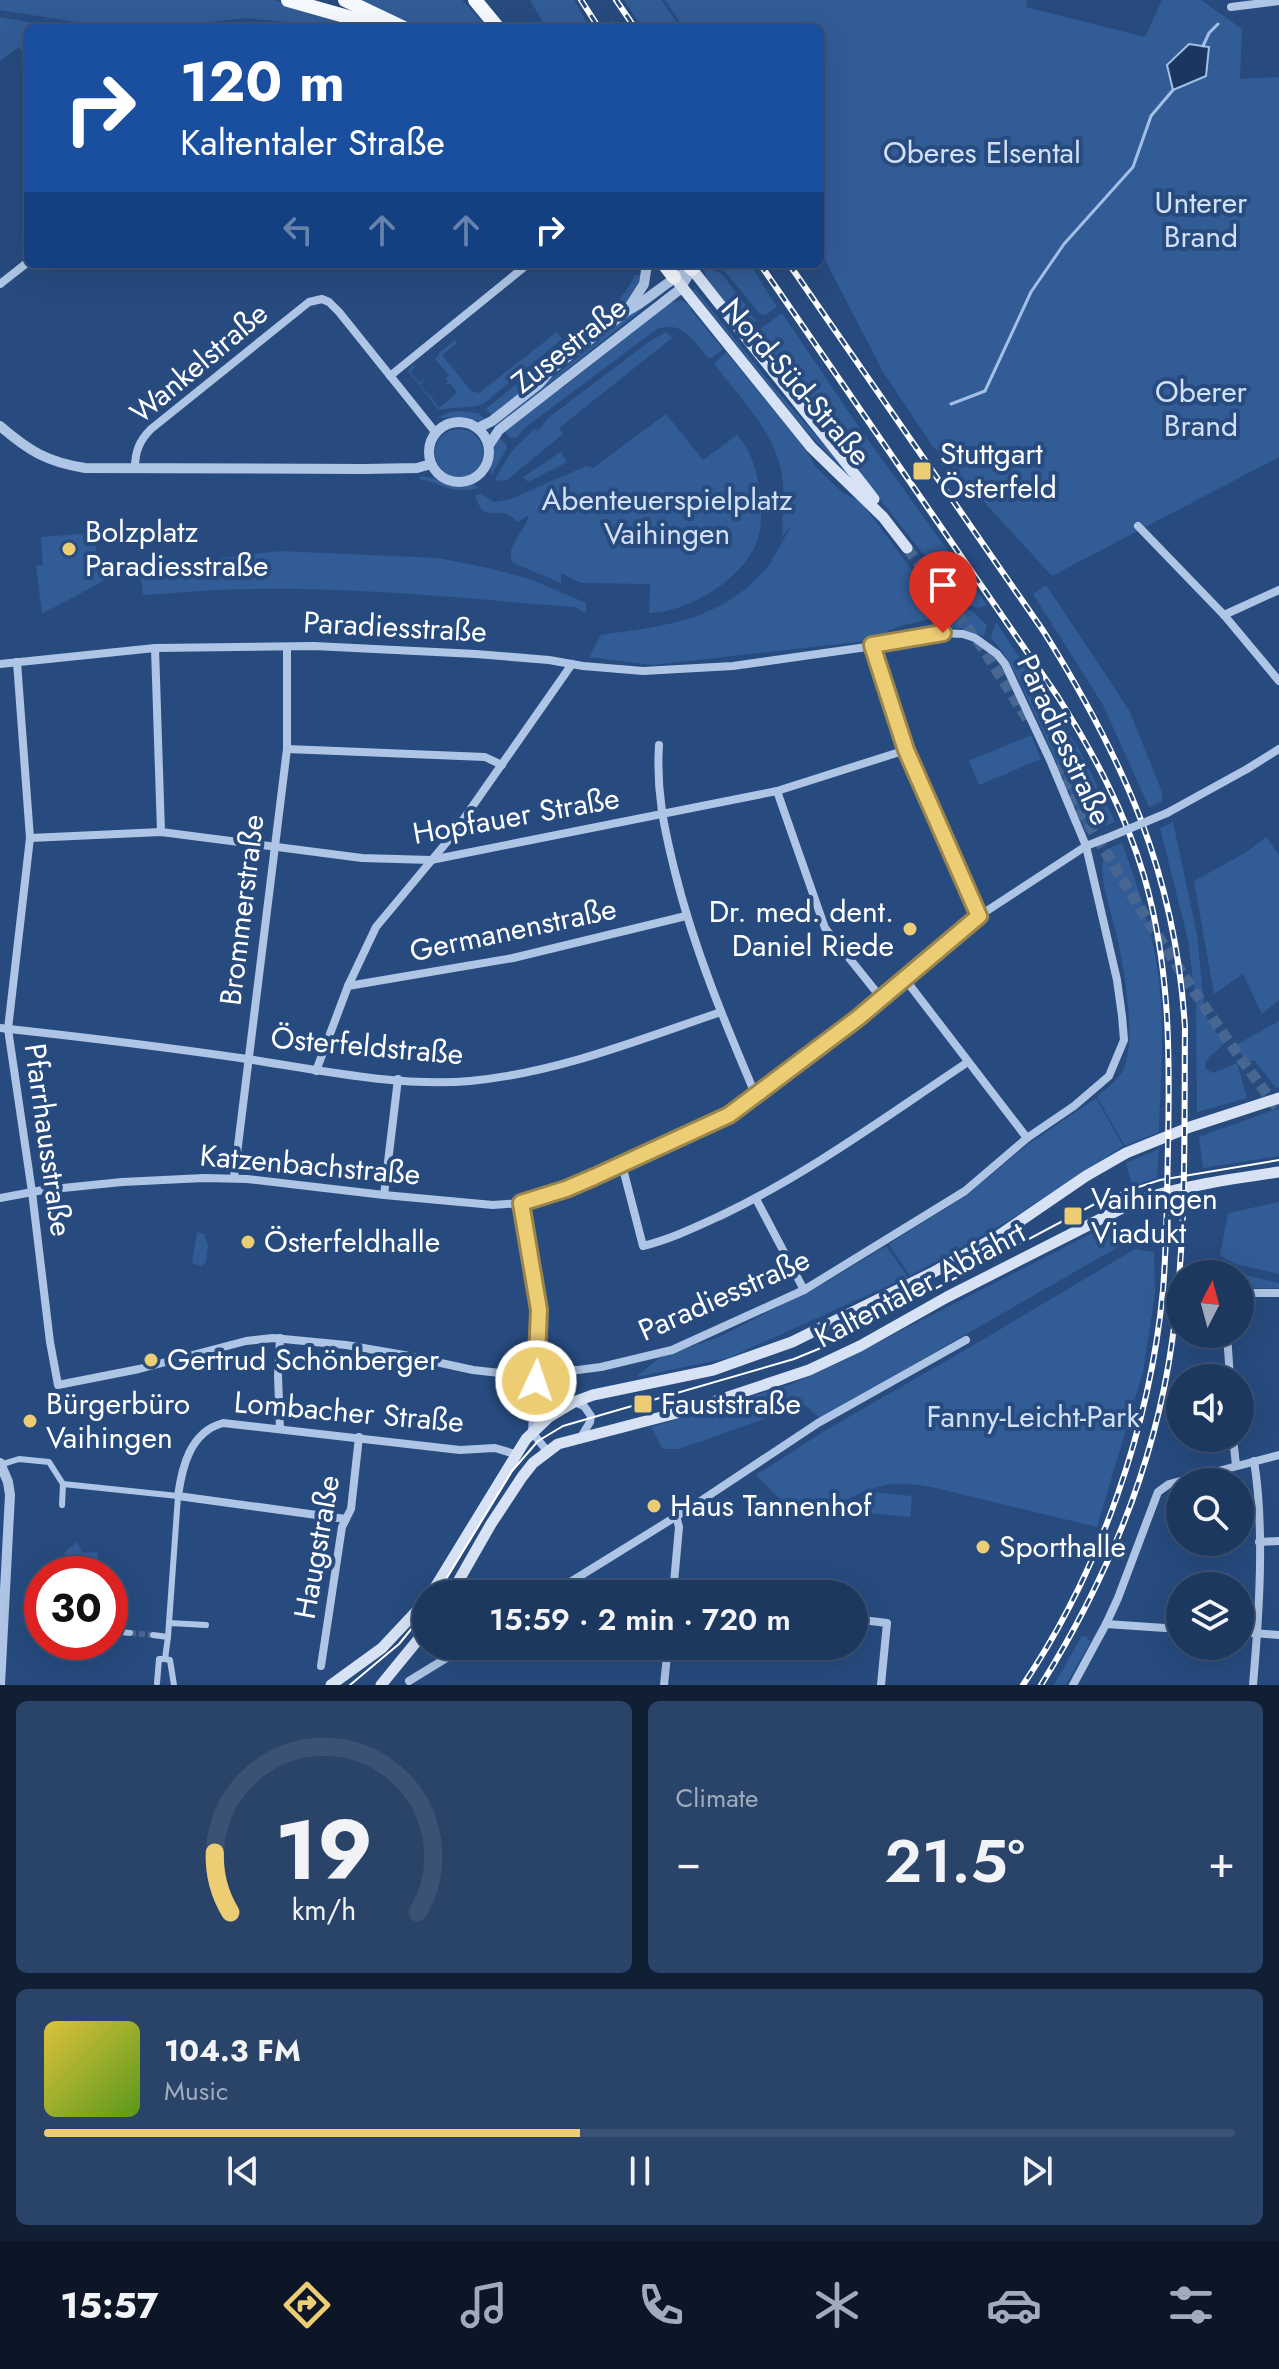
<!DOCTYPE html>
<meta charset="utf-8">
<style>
:root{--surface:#1d385f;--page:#2a4368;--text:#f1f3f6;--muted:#a0acbd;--line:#3b5274;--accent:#edcd74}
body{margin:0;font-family:Jost,sans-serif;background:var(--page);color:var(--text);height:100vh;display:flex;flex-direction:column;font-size:30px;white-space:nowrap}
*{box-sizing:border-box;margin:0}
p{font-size:26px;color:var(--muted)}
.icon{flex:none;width:44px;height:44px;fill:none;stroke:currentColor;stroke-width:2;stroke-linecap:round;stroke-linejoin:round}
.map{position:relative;height:1685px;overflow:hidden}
.sheet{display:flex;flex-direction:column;gap:16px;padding:16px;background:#101f34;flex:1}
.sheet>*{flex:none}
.top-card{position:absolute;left:24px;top:24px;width:800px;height:244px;border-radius:12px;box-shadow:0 8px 32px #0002,0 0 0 2px var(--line);background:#1a4fa0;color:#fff;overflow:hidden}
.needle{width:52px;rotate:6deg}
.controls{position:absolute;left:1166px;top:1260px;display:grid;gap:16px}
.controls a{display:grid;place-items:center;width:88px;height:88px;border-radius:50%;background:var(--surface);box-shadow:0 8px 32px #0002,0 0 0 2px var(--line);font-size:40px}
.speed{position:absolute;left:24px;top:1556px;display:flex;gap:16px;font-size:40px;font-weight:700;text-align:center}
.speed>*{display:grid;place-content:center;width:104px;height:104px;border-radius:50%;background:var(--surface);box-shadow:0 8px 32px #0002,0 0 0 2px var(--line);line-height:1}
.speed .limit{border:12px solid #d22;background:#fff;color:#111}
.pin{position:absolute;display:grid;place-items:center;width:68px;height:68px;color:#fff;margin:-82px -34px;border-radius:50% 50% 50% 0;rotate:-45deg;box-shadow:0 0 8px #0007}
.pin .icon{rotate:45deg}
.me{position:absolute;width:88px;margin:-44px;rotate:3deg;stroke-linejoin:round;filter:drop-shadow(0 0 6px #0008)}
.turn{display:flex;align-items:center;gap:28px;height:168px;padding:0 24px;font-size:36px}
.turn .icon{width:104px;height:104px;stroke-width:2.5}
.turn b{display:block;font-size:56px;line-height:68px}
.lanes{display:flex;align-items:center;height:76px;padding:0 24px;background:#0003;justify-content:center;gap:40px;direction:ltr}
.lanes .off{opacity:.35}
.big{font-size:60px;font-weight:600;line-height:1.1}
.sheet .card{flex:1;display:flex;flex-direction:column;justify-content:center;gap:12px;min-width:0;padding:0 28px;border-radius:12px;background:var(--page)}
.sheet .dial{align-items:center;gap:0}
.dial svg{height:208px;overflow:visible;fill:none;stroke:var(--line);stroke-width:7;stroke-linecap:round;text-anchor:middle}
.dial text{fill:var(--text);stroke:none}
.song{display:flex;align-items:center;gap:24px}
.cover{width:96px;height:96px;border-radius:12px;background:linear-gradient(135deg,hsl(50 70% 55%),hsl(90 70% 35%))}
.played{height:8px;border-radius:4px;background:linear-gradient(90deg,var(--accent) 45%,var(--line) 45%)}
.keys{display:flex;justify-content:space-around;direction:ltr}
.heat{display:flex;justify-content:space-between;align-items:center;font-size:44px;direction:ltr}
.sheet .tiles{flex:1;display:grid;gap:16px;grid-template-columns:1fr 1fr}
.card:last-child{grid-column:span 2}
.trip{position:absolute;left:412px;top:1580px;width:456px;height:80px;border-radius:40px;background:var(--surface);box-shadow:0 8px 32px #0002,0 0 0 2px var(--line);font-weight:600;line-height:80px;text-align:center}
.menu{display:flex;height:128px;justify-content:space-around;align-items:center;background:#0c1626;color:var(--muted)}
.menu .icon{width:56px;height:56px}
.menu .current{color:var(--accent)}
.menu b{font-size:36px;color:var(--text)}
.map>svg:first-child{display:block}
</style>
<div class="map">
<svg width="1279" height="1685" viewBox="0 0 1279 1685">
<rect width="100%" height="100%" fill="#274b7f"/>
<g fill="#325c96">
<path d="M0,0H273L372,28H322L306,24L245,18L156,28H113L0,10Z"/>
<path d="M353,0H462L488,28H415Z"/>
<path d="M530,0H574L590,28H546Z"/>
<path d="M624,0H661L681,28H642Z"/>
<path d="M665,0H1027L1026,7L1145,37L1162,0H1201L1242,29L1240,79L1279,77V457L1052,576L931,444L883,372L820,250V28H684Z"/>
<path d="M0,17L62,28H28V57L19,47L0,61Z"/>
<path d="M711,264H750L777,307L765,315L760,314L721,267Z"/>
<path d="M705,267L722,274L750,311L748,313L757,320L746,329L705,277Z"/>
<path d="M635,275H642C632,311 573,348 544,371L536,382L492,416L486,409L615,304L626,291Z"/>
<path d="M665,287H670L499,424L497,422Z"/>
<path d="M692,289H695L772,385L851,476V479L800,424Z"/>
<path d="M681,300L691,306L690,309L723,349L710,359C692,342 686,320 657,329L526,427L516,438H510L504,431L548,395L564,387L669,303Z"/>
<path d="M782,313L863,433L987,605L979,608L964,604L930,619L897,627L866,641L653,665L589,657L601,635C663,626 720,621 764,571C775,559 783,538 793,524L782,536C783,511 786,485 779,462C768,425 737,394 714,364L726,352L803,446L816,467L842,492L861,502L925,587L940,575L874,492L838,437L752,335Z"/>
<path d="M557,332L562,339L483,404C469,409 455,406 440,410L437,408L408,371L413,365L415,367L410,372L419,383L425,378L420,385L430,397L436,392L431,398L439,408L457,393L450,383L444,385L448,382L446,378L449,375L435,359L439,356L438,354L455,340L457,343L442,355L471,391L479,393Z"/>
<path d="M666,332L672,338L559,428L563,434L507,480L499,481L495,479L511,452L534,429L538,431L547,419L647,343Z"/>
<path d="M458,411L478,413L486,420L478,421L465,417L438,418L447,413Z"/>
<path d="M666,414L703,460L737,435C751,449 757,472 760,492C761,509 763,524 757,541C745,578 687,613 649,613L650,584L581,583L561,573V583L513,563C504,546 526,531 529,515L518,522C514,519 511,516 507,514C489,509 485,522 475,496L480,493L494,502L511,499L586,466L593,468Z"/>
<circle cx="459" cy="453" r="24"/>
<path d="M499,437L506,444L507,448L491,476C489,468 494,444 499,437Z"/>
<path d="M561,452L567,462L528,482L523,477Z"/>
<path d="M420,476C439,477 452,489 473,484L479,488C449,494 446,485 420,479Z"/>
<path d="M94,533L97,561L107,579L42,614L36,566L43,565L41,537Z"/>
<path d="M280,551L438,558L488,568L530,579L586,603V613L575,607C468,599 360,587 252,589C216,589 179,593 143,595L141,578L186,562Z"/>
<path d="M1046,585L1129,710L1162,792V801L1149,807L1103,705L1033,594Z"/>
<path d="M963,610H971L987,625L984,636L961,628H941L890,637L906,629L927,625Z"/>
<path d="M996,622L1078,747L1115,822L1086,833C1068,789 1050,745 1029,702C1018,678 1008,657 991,638Z"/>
<path d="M1031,735L1041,759L979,785L969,761Z"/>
<path d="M1173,822L1197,935L1205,1014L1224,1044L1209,1057L1205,1064L1206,1069L1213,1073L1237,1063L1247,1098L1197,1112L1196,1002L1188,940L1160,828Z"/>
<path d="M1266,837L1279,855V1000L1262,1014L1243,974L1214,994L1194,881L1245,853Z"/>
<path d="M1122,843C1141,895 1158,947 1161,1003C1164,1046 1160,1089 1159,1132L1125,1146L1097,1097C1105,1089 1119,1080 1123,1070C1138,1042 1123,959 1115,929C1109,903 1097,875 1105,850Z"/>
<path d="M1279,1021V1087L1276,1088L1255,1061L1245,1060L1236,1045Z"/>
<path d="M1096,1098L1123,1146L1008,1221L910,1276L889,1244L967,1195L1027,1145Z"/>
<path d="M1279,1108V1156L1203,1168L1199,1137Z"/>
<path d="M1159,1149L1157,1178L1132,1186L1126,1163Z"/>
<path d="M1279,1202V1274L1235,1264L1220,1255L1228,1213Z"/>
<path d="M1118,1220L1125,1243L820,1418L804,1405L679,1449H663L651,1427L789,1385L836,1364Z"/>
<path d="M197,1232L204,1234L208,1245L206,1262L201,1266L192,1263Z"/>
<path d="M886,1246L908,1277L728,1358L636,1377L659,1358L719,1337L828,1281Z"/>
<path d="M1135,1249L1154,1252L1155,1294L1143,1372L1097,1527C1057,1517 1017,1508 977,1498C950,1492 921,1482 893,1484C864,1486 824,1517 799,1509C781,1504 768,1487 756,1475L826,1430L967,1349Z"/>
<path d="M1193,1263L1279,1283V1288H1240V1274H1193Z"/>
<path d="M872,1492L912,1496L910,1517L870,1513Z"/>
<path d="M77,1542L82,1553L98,1552L97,1562L64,1560L65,1552Z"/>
<path d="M1082,1636L1088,1637L1087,1639L1091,1641L1066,1685H1054Z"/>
</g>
<path fill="#1b375f" stroke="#a2c0e6" stroke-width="2" d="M1189,44L1209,47L1206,76L1173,90L1167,65Z"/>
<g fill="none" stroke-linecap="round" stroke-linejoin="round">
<g stroke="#a2c0e6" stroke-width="3">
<path d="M1203,46L1209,33L1218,24"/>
<path d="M951,404L985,391L1031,292L1064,244L1133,167L1151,116L1173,90"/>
</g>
<path stroke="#476692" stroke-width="6" stroke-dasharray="6 3" stroke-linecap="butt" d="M130,1633L153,1635"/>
<g stroke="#476692" stroke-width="11" stroke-dasharray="11 5.5" stroke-linecap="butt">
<path d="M907,548L980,644L1030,723"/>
<path d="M1055,766C1123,884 1196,1001 1279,1110"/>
</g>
<g stroke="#aec5e5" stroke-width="6">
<path d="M0,1465L19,1459L49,1462L63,1484"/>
<path d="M63,1484L178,1496L168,1637L165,1659H159L157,1683"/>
<path d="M62,1505L63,1484"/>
<path d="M169,1623L206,1625"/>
<path d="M121,1632L130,1633"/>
<path d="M153,1635L168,1637"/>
<path d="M165,1659L170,1660L174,1685"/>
</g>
<g stroke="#aec5e5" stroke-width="8">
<path d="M1231,7L1279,1"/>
<path d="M0,284L28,262"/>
<path d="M390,376L528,264"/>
<path d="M135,468C135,452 139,441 151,429L309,302L322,299L329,302L339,312L436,433"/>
<path d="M1138,526L1224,615L1279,681"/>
<path d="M1224,615L1279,590"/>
<path d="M872,645L906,750L979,916"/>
<path d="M155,648L161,832"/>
<path d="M17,662L30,838L8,1029L32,1192L50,1342L58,1385L139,1369L246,1341L273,1338L346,1345L404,1355L473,1370L536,1377"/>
<path d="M0,664L155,648L314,646L476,654L549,660L583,666L643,671L733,666L881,645L943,633L963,634L975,638L997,654L1005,664L1050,760L1086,846L1117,980L1122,1016L1124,1040L1109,1076L1074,1106L1027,1138L965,1191L804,1290L672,1350L601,1367L578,1370H549L536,1377"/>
<path d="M659,745C656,791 664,828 675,872C694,949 725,1023 756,1096"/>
<path d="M287,749L485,757L502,765"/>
<path d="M777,791L825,928L882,999"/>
<path d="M1167,813L1247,769L1279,749"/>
<path d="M30,838L161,832L362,858L431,860L777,791L906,750"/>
<path d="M905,979L1027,1138"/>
<path d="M348,986L513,958L686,916"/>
<path d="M0,1028C82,1037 165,1047 247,1059C318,1070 398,1087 470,1081C557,1073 638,1040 721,1012"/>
<path d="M316,1071L348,986L376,927L451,837L572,664"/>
<path d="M622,1165L643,1246C671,1239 696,1227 722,1215C810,1173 888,1115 968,1062"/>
<path d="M234,1178L287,749V647"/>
<path d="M384,1195L398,1079"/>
<path d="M0,1198L43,1190L122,1182L204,1178L247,1179L384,1195L493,1205L521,1203L566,1189L729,1115L833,1038L979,916L1086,846L1107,838"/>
<path d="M756,1199L804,1290"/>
<path d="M521,1203L539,1310L532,1432L547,1451"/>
<path d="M1240,1293H1279"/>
<path d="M1227,1334L1230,1378"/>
<path d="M536,1382L546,1395L568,1406"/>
<path d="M574,1402L584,1406L591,1416L590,1422L581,1437"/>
<path d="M280,1429L278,1376L280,1338"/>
<path d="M1233,1438L1236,1465"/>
<path d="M346,1519L178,1496C182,1467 190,1432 223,1423L460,1450L495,1448L515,1454"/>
<path d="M1259,1542L1279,1541"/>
<path d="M563,1587L627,1594"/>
<path d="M551,1594L693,1506L818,1423L966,1340"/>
<path d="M673,1594L679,1527L676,1516"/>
<path d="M854,1619L887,1623L881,1685"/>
<path d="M1106,1624L1180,1629"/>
<path d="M1240,1632L1279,1635"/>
<path d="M321,1666L342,1527L351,1509L359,1437"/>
<path d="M409,1681L466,1646"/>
<path d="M664,1685L668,1646"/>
<path d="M1073,1685L1106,1624L1118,1598L1158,1492L1169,1484L1279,1455"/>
<path d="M1253,1685C1259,1615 1265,1529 1254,1461"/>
</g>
<g stroke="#aec5e5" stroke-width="10">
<path d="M628,309L644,284L647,264"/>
<circle cx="459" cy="452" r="30"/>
<path d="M0,426C29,451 47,462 85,468L364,469L417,468L431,464"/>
<path d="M478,428L492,421L539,384L552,369L627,311C651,299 666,280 692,269"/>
<path d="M489,445L499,430L679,290L692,269"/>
<path d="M0,1463L8,1482L10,1495L0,1685"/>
</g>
<g stroke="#d7e3f5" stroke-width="11">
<path d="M692,269C752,346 814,421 874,499"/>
<path d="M674,277L811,447L883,517L907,548"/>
<path d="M431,1594L526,1439L549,1417L574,1402L593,1395L713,1370L792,1342L932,1273L998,1236L1086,1176L1126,1153L1190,1127L1279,1098"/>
<path d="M451,1594L491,1524L522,1477L533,1463L558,1444L692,1409L809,1370L860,1346L947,1297L1136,1201C1183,1186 1230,1179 1279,1172"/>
<path d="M331,1685L382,1648L426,1601"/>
<path d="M381,1685L426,1630"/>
</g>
<g stroke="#f6f9fe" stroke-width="14">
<path d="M288,0L387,28"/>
<path d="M345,0L404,28"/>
<path d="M475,0L498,28"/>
<path d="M664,264L674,277"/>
<path d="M688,264L692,269"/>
</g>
<g stroke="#fff" stroke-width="2">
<path d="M437,1594L512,1471L538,1441L563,1426L794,1359L833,1343L1108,1197L1160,1180L1279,1160"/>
<path d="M350,1685L399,1644L426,1611"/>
</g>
<g stroke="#fff" stroke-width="6">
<g id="rail">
<path d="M581,0L599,28"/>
<path d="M616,0L635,28"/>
<path d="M611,25L614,28"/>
<path d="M760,264L1058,697C1094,754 1125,812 1144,876C1170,966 1170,1053 1168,1145C1167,1193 1167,1242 1163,1290C1150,1427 1100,1571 1023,1685"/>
<path d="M789,264L1044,632C1124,760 1176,875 1185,1028C1184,1132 1187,1239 1172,1342C1155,1464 1106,1581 1041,1685"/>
</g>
</g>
<use href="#rail" stroke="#274b7f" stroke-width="3" stroke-dasharray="9" stroke-linecap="butt"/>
<path stroke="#aec5e5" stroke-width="8" d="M1107,838L1167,813"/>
</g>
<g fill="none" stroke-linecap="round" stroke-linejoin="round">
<g stroke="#9a854b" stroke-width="20">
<path id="route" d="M536,1381L539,1310L521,1203L566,1189L594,1177L729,1115L858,1018L979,916L906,750L872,645L943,633"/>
</g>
<use href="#route" stroke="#edcd74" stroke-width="14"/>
</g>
<g fill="#edcd74" stroke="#274b7f" stroke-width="3">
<rect x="912" y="461" width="20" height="20" rx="4"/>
<circle cx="69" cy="549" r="8"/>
<circle cx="910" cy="929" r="8"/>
<rect x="1063" y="1206" width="20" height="20" rx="4"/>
<circle cx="248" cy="1242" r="8"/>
<circle cx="151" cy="1360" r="8"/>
<rect x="633" y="1394" width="20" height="20" rx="4"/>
<circle cx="30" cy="1421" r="8"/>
<circle cx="654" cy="1506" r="8"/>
<circle cx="983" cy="1547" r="8"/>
</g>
<g text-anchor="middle" stroke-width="8" stroke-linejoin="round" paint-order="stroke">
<g font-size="30" fill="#d1e0f4" stroke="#274b7f">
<text x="982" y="163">Oberes Elsental</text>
<text x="1201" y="213">Unterer<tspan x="1201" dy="34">Brand</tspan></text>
<text x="1201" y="402">Oberer<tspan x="1201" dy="34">Brand</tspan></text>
<text x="667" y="510">Abenteuerspielplatz<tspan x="667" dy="34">Vaihingen</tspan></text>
<text x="1033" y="1427">Fanny-Leicht-Park</text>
</g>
<g font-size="30" fill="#fff" stroke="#274b7f">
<text transform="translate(569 345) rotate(-38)" y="10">Zusestraße</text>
<text transform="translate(199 363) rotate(-40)" y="10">Wankelstraße</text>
<text transform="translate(796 382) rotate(49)" y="10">Nord-Süd-Straße</text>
<text transform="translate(395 627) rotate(3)" y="10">Paradiesstraße</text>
<text transform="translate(1064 740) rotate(65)" y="10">Paradiesstraße</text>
<text transform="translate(516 816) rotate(-10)" y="10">Hopfauer Straße</text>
<text transform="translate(242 910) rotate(-83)" y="10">Brommerstraße</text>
<text transform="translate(513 930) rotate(-12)" y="10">Germanenstraße</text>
<text transform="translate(367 1046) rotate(5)" y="10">Österfeldstraße</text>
<text transform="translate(48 1140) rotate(82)" y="10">Pfarrhausstraße</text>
<text transform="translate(310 1165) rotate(5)" y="10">Katzenbachstraße</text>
<text transform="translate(920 1285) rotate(-28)" y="10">Kaltentaler Abfahrt</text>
<text transform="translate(724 1295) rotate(-24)" y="10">Paradiesstraße</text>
<text transform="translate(349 1412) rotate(5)" y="10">Lombacher Straße</text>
<text transform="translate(317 1547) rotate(-80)" y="10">Haugstraße</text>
</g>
<g font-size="30" fill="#fff" stroke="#274b7f" text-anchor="start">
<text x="940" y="464">Stuttgart<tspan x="940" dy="34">Österfeld</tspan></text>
<text x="85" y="542">Bolzplatz<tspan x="85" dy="34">Paradiesstraße</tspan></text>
<text x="894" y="922" text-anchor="end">Dr. med. dent.<tspan x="894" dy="34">Daniel Riede</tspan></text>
<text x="1091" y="1209">Vaihingen<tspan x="1091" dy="34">Viadukt</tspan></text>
<text x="264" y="1252">Österfeldhalle</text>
<text x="167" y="1370">Gertrud Schönberger</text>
<text x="46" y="1414">Bürgerbüro<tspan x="46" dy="34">Vaihingen</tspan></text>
<text x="661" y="1414">Fauststraße</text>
<text x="670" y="1516">Haus Tannenhof</text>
<text x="999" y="1557">Sporthalle</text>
</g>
</g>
</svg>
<div class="controls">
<a><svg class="needle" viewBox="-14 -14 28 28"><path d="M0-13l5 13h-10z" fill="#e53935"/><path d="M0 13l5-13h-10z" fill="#a0acbd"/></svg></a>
<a><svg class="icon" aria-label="sound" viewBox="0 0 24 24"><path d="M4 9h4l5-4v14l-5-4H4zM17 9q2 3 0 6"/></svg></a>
<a><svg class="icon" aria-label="search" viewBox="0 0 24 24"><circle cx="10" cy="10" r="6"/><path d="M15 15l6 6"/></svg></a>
<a><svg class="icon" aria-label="layers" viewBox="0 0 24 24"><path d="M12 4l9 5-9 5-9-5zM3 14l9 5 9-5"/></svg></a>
</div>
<div class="speed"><div class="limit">30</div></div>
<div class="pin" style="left:943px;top:633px;background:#d93025"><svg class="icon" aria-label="arrive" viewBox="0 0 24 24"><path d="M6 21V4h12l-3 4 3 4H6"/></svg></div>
<svg class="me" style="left:536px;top:1381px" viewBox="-20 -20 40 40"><circle r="17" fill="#edcd74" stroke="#fff" stroke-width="3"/><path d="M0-11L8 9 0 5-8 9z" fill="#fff"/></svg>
<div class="trip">15:59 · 2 min · 720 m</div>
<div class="top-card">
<div class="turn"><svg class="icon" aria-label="right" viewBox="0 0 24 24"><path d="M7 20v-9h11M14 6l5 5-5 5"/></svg><div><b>120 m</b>Kaltentaler Straße</div></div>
<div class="lanes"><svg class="icon off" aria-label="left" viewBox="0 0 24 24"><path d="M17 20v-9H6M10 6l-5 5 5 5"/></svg><svg class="icon off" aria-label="ahead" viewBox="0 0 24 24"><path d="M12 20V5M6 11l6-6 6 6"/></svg><svg class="icon off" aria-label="ahead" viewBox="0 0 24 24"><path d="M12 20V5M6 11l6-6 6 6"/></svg><svg class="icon" aria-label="right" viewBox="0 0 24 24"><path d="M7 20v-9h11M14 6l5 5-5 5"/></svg></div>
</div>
</div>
<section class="sheet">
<div class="tiles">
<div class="card dial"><svg viewBox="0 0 100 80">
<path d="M14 69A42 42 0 1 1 86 69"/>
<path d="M14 69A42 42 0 0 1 8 46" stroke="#edcd74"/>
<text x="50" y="56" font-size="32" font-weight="700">19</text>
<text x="50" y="72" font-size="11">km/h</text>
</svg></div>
<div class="card"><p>Climate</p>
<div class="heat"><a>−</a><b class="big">21.5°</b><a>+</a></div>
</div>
<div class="card">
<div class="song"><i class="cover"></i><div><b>104.3 FM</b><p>Music</p></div></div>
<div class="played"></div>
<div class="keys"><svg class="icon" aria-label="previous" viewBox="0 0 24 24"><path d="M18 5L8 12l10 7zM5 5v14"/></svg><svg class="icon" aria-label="pause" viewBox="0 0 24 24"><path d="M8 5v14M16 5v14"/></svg><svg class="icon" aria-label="next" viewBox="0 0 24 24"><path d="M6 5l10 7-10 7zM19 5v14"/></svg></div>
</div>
</div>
</section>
<nav class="menu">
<b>15:57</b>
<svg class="icon current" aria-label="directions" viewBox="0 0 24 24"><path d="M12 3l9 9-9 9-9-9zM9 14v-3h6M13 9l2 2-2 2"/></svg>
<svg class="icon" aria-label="music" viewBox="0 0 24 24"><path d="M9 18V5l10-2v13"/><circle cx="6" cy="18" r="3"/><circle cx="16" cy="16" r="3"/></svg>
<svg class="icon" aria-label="phone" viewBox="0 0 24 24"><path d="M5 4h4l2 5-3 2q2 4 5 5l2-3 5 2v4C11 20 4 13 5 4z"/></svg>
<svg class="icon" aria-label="climate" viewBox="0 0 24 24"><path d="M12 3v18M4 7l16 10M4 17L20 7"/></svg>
<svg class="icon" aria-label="car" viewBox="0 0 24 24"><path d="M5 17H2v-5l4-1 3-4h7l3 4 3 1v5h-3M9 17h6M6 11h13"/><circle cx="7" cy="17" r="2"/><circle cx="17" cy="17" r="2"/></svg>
<svg class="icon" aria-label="filters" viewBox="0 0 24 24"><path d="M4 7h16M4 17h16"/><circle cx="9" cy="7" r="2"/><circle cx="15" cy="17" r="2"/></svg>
</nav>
